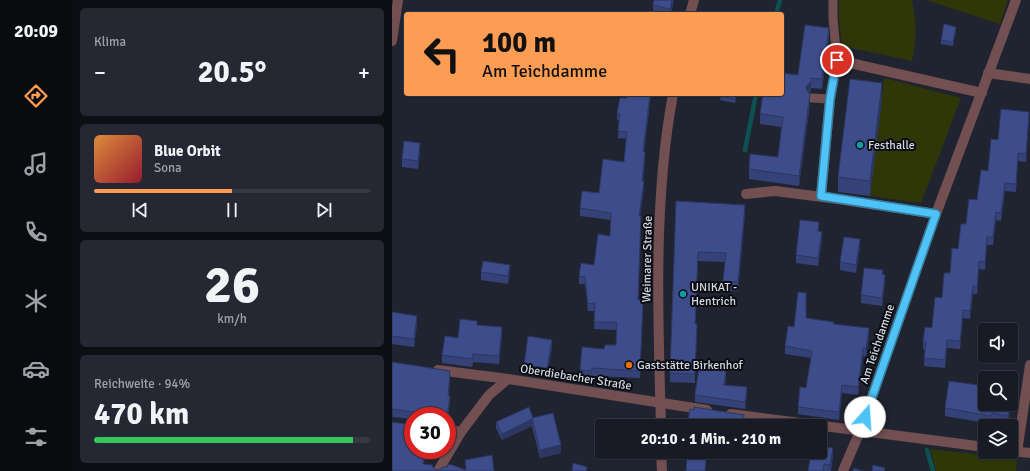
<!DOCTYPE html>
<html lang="de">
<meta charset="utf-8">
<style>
:root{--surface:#181b25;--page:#252832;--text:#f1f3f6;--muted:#9fa1a7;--line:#363942;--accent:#fc9d53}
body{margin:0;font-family:Signika,sans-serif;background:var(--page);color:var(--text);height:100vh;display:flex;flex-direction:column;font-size:15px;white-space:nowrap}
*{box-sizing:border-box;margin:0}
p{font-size:13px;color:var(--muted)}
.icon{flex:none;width:22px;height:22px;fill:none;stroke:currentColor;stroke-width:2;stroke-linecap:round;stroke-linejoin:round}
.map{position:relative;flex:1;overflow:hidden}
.side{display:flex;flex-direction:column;gap:8px;padding:8px;background:#0d0f14;width:320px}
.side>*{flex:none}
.hud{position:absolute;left:12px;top:12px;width:380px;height:84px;border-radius:4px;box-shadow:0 1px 3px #0004,0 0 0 1px var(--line);background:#fc9d53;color:#111;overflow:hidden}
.fabs{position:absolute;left:586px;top:323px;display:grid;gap:8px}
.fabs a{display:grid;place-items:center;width:40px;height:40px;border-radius:4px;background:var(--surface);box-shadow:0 1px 3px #0004,0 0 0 1px var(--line);font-size:20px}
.speed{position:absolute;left:12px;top:407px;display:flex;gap:8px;font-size:20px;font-weight:700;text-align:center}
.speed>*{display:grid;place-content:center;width:52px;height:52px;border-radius:50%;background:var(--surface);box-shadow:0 1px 3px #0004,0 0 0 1px var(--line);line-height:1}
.speed .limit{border:6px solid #d22;background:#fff;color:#111}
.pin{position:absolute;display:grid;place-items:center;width:34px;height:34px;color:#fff;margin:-17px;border:2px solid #fff;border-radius:50%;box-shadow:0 1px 4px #0007}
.me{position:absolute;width:44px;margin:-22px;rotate:19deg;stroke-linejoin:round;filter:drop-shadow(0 0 3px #0008)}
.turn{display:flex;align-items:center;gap:14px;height:84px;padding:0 12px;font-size:18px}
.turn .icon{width:52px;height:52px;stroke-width:2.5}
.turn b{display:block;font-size:28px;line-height:34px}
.big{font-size:30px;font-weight:700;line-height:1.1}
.side .card{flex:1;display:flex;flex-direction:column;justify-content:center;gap:6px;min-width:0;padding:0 14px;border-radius:6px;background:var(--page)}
.side .dial{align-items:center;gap:0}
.dial b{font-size:52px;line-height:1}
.song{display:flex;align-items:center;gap:12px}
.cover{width:48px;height:48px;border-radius:6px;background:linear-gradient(135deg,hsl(30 70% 55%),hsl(350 70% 35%))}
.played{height:4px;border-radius:2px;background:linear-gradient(90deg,var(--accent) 50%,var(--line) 50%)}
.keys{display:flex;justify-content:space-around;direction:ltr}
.heat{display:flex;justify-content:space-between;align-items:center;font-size:22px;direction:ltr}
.charge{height:6px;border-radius:3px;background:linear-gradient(90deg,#34c759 94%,var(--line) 0)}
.trip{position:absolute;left:203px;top:419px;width:232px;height:40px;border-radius:4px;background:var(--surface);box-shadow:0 1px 3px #0004,0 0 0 1px var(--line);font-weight:700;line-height:40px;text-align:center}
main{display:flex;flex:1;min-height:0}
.dock{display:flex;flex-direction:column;width:72px;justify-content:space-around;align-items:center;background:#0a0b0f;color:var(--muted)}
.dock .icon{width:28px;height:28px}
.dock .on{color:var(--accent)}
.dock b{font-size:18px;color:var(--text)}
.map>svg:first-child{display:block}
</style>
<main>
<nav class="dock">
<b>20:09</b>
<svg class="icon on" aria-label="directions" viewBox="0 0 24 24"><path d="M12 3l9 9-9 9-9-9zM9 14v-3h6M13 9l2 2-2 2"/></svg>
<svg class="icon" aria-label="music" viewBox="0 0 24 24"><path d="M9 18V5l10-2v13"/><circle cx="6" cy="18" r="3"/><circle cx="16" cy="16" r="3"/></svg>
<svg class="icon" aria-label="phone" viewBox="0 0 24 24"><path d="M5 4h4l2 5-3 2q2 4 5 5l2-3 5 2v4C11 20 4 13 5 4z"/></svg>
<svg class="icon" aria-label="climate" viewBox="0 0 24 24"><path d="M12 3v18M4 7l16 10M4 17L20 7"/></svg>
<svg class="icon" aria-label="car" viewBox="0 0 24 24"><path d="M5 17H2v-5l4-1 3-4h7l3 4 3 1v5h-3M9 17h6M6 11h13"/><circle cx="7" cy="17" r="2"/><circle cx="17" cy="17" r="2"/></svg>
<svg class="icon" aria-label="filters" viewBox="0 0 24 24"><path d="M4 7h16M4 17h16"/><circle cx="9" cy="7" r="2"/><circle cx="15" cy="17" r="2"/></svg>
</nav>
<section class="side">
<div class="card"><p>Klima</p>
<div class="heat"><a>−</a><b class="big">20.5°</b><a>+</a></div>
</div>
<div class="card">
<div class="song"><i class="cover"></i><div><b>Blue Orbit</b><p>Sona</p></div></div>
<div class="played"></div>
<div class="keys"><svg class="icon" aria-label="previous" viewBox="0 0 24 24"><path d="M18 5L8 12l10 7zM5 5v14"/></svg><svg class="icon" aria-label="pause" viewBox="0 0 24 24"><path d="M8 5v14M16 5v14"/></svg><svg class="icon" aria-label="next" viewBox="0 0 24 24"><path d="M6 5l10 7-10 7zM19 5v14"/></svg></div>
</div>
<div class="card dial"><b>26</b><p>km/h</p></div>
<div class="card"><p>Reichweite · 94%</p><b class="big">470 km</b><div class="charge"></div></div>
</section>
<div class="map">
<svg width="638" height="471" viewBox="0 0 638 471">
<rect width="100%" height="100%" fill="#202431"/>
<g fill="#2f3708">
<path d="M447,0H520C524,24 525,37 520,61L450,46L447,20Z"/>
<path d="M534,0H616L608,24Z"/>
<path d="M492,78L569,98L529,203L478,196Z"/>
<path d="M538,449L625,459L624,471H544Z"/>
</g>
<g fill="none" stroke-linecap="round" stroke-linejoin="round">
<g stroke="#0d5152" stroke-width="4.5">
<path d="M384,14L388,0"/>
<path d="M353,150L364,94"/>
<path d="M535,450L541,471"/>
</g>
<g stroke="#724f51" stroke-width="9">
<path d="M441,0V19L445,60"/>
<path d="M420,98L438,99"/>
</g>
<g stroke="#724f51" stroke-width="10">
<path d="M298,14L302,0"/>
<path d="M0,41L6,0"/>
<path d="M596,73L638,79"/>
<path d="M354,194L383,191L446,199L544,214"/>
<path d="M429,196L438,99L445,60L590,93"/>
<path d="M46,370L116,379"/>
<path d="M339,414L593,447"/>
<path d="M269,426C266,317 261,202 281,94"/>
<path d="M55,430L69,432"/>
<path d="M619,451L638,453"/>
<path d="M269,452L270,471"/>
<path d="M625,452L638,365"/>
<path d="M46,471L69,432L97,395L116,379L315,410"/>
<path d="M451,471L468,431L544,214L624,0"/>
</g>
</g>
<g fill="#344278">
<path d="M282,0L279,14H265L261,13V5Z"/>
<path d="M564,31L561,46L549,44V40Z"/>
<path d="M437,38L430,89L419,88V92L417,93L418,103L407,186L357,179V169L386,157L389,127L368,124V114L406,75Z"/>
<path d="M235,94H259L252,151L253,159L251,181L252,188L248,216L246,300L251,308L248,378L200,376L199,378L188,377V370L212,349L224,345V330L202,329L203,311H196L193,284H187V276L202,265L218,236L219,220L188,216V208L207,193L232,162L234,139L226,138L227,121L225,120V113L235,98Z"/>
<path d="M329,94H345L343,103L328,100Z"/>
<path d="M490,98L478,196L446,192V177Z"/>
<path d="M637,120L634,162L626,161L624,192L613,191L609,221L604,220L601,245H595L593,270L587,269L585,294H581L578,319L571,318L568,349L555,348L553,368L532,366L533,350L531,349V341L540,328L574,224L585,200L606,140Z"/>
<path d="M28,151L26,169L10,167V159Z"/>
<path d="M284,201L353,214L346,291L331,290V281L333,262L306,261L303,324V383L278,382Z"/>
<path d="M430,240L426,266L404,263V255Z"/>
<path d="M468,247L464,273L448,270V262Z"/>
<path d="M89,272L118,273L116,284L89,280Z"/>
<path d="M491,274L493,283L490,306L469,303V295Z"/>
<path d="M0,312L25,324L22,347L0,344Z"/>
<path d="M414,318L442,324L477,336L474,356H471L466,395L450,393L447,420L406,414V407L414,388L419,358L393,354V346L402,327Z"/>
<path d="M85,325L110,335L107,364L81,362L80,367L50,363V355L66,338Z"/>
<path d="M160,348L155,376L132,373V365Z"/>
<path d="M0,362L58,378L57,396L58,403L55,422V416H21V419L1,417Z"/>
<path d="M334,378L333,385L355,395L353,409L303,402V395Z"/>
<path d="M593,404H619L616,424L600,421L599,424L553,416V408Z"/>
<path d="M141,418L169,453L148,458L140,426L110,440L104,428V422Z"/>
<path d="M441,456L439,471H416Z"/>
</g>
<g fill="#2b3661">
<path d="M280,0H282L279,14H278V9Z"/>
<path d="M564,27V31L561,46V42Z"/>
<path d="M437,28V38L430,89V79Z"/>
<path d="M419,78V92L415,94L414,87Z"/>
<path d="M490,83V98L478,196V181Z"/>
<path d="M258,94H259L251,159V151Z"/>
<path d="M418,94V103L407,186V176Z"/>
<path d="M637,112V120L634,162V154Z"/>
<path d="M28,143V151L26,169V161Z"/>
<path d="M253,152V159L250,188V181Z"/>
<path d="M626,153V161L624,192V184Z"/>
<path d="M252,181V188L247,223V216Z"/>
<path d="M613,183V191L609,221V213Z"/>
<path d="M353,205V214L346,291V282Z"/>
<path d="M604,212V220L601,245V237Z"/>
<path d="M430,232V240L426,266V258Z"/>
<path d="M595,237V245L593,270V262Z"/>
<path d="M468,239V247L464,273V265Z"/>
<path d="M587,261V269L585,294V286Z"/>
<path d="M118,265V273L116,284V276Z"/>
<path d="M493,275V283L490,306V298Z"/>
<path d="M581,286V294L578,319V311Z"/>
<path d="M571,310V318L568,349V341Z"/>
<path d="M25,316V324L22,347V339Z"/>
<path d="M110,327V335L107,364V356Z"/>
<path d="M477,328V336L474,356V348Z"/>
<path d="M160,340V348L155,376V368Z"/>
<path d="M555,340V348L553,368V360Z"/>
<path d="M471,348V356L466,395V387Z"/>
<path d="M58,371V378L56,403V396Z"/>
<path d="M334,371V378L332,392V385Z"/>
<path d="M450,385V393L447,420V412Z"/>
<path d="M355,387V395L353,409V402Z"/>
<path d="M58,396V403L55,422V415Z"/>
<path d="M618,404H619L616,424V416Z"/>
<rect x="0" y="409" width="1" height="8"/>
<path d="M140,420V426L110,440V434Z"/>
<path d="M169,445V453L148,458V450Z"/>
<path d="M441,448V456L438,471V465Z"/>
<path d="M33,450H34L31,471V464Z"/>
</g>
<g fill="#3d4d8b" stroke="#2b3661">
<path d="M262,0H280L278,9L261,5Z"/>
<path d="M552,24L564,27L561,42L549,40Z"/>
<path d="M413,25L437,28L430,79L419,78V82L415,85L414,87L415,91L418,94L407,176L357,169L358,154L386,157L391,117L368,114L371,94H390V73L406,75Z"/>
<path d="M458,79L490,83L478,181L446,177Z"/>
<path d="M235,94H258L251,151L253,152L250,181H252L247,216H249L246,300H251L248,371L200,368L199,371L188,370L190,347L212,349L213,345H224L225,322H202L203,303L196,304L193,277L187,276L189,263L202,265L206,234L218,236L219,213L188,208L190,191L207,193L211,159L232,162L235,132L226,131L228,114L225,113L228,98H235Z"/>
<path d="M329,94H345L343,99L328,96Z"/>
<path d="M609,109L637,112L634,154L626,153L624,184L613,183L609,213L604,212L601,237H595L593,262L587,261L585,286H581L578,311L571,310L568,341L555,340L553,360L532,358L534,342L531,341L533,327L540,328L543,297L550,298L552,273H558L560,248L566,249L569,224H574L577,199L585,200L589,170L596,171L599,139L606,140Z"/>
<path d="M12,141L28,143L26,161L10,159Z"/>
<path d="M284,201L353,205L346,282L331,281L334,253L306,252L303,324H305L303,374L278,373Z"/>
<path d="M408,220L427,222L426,231L430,232L426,258L404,255Z"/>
<path d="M452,237L468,239L464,265L448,262Z"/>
<path d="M91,261L118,265L116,276L89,272Z"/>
<path d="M472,268L491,270L490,274L493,275L490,298L469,295Z"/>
<path d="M406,292L414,293V318L442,322L441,324L477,328L474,348H471L466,387L450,385L447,412L406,407L408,387L414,388L420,351L393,346L396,326L402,327Z"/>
<path d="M0,312L25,316L22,339L0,336Z"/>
<path d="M68,319L85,321V325L110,327L107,356L81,354L80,359L50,355L53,336L66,338Z"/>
<path d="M136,336L160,340L155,368L132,365Z"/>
<path d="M0,362L58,371L56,396H58L55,415L38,413L37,416H27L22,412L0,409Z"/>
<path d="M307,367L334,371L332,385L355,387L353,402L303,395Z"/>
<path d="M557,381L593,386V404H618L616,416L600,413L599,416L553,408Z"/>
<path d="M137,407L141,418H140V419L110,434L104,422Z"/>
<path d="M302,407L352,415L351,426H295L298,409L302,410Z"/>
<path d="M161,413L169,445L148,450L140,418Z"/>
<path d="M0,422L21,425V450H33L31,464L40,465L42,469L46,470L52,467H55L57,464L74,470L73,460L100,455L102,471H0Z"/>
<path d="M428,446L441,448L438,465L432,464L431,471H416L419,452H428Z"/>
<path d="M295,458L314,459L313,471H294Z"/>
<path d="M181,463L195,467L194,471H180Z"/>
<path d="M481,465L493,468L492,471H480Z"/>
<path d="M462,468L470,471H461Z"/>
</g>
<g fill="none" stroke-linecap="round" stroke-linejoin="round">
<g stroke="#337fa1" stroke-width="10">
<path id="route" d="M445,60L438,99L429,196L544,214L473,417"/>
</g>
<use href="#route" stroke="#4fc3f7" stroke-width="7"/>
</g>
<g fill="#0f9aa8" stroke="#0b0d13" stroke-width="1.5">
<circle cx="468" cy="145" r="4"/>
<circle cx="291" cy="294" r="4"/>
</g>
<circle fill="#e8710a" stroke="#0b0d13" stroke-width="1.5" cx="237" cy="365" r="4"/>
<g text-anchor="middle" stroke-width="4" stroke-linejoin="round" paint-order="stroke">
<g font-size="12" fill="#d4d7e0" stroke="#0b0d13" text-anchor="start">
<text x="476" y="149">Festhalle</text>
<text x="299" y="291">UNIKAT -<tspan x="299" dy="14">Hentrich</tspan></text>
<text x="245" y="369">Gaststätte Birkenhof</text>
</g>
<g font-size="12" fill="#d4d7e0" stroke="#0b0d13">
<text transform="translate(255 259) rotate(-89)" y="4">Weimarer Straße</text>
<text transform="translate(485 344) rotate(-71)" y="4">Am Teichdamme</text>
<text transform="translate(184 377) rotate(9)" y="4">Oberdiebacher Straße</text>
</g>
</g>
</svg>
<div class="fabs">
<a><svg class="icon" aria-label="sound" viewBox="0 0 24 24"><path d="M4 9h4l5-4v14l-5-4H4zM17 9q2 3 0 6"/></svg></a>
<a><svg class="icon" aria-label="search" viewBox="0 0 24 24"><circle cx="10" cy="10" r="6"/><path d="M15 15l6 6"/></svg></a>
<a><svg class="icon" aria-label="layers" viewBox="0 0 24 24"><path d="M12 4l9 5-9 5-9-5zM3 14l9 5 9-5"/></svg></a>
</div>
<div class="speed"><div class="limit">30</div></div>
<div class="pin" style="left:445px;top:60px;background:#d93025"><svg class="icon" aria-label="arrive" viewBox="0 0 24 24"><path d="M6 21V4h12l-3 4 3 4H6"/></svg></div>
<svg class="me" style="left:473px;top:417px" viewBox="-20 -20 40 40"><circle r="19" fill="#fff"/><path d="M0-13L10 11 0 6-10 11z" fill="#4fc3f7"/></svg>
<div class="trip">20:10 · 1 Min. · 210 m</div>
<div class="hud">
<div class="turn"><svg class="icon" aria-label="left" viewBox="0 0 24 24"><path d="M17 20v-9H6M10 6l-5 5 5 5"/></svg><div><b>100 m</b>Am Teichdamme</div></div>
</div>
</div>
</main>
